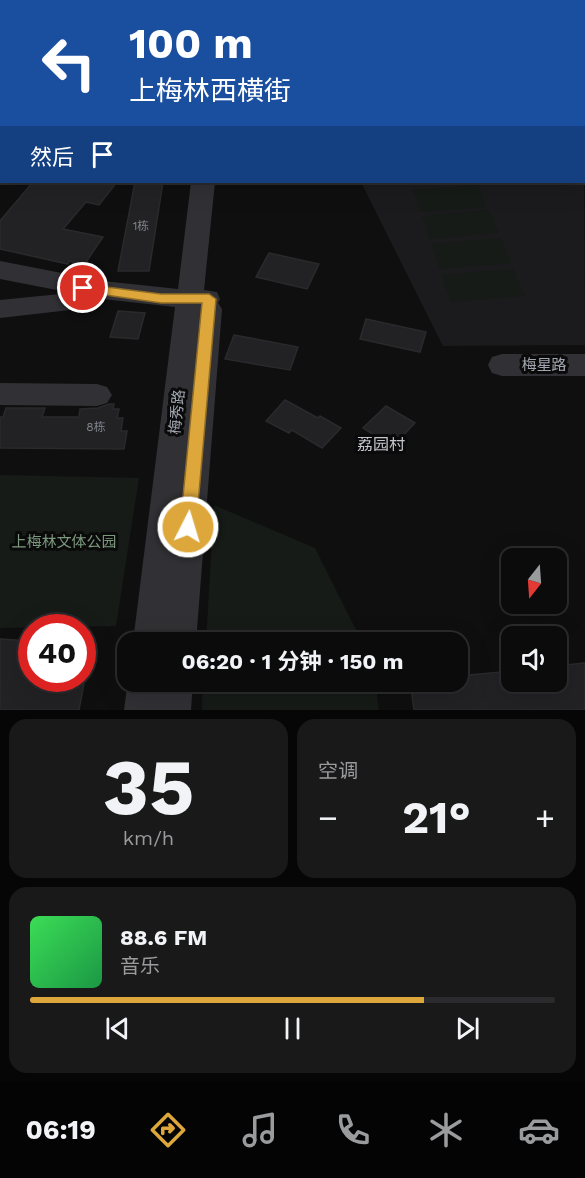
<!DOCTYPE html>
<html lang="zh">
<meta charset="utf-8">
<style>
:root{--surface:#0b0b0c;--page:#19191a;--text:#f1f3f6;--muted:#9a9b9d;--line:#2b2b2d;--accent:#dda73b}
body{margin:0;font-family:"Work Sans","Noto Sans SC",sans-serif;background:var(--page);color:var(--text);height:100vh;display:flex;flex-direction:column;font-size:22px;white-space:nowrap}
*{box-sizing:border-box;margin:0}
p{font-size:20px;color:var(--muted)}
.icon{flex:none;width:33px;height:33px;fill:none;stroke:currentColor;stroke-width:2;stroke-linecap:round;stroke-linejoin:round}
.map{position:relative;height:710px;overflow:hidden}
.sheet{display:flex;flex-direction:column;gap:9px;padding:9px;background:#060607;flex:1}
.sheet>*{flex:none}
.banner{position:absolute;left:0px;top:0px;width:585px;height:183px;box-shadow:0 6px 24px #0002,0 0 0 2px var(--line);background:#1a4fa0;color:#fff;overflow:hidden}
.needle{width:39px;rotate:197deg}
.tools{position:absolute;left:501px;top:548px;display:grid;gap:12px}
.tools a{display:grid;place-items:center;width:66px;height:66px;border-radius:12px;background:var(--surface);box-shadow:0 6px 24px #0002,0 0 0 2px var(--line);font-size:30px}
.speed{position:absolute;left:18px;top:614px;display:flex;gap:12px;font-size:30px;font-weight:700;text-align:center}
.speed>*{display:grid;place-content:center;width:78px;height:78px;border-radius:50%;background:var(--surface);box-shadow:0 6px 24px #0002,0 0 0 2px var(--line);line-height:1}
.speed .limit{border:9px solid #d22;background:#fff;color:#111}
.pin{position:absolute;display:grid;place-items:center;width:51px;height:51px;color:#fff;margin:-26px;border:3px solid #fff;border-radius:50%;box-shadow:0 2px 6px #0007}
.me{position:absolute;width:66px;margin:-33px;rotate:5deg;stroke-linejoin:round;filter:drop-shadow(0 0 4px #0008)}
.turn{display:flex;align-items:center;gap:21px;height:126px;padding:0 30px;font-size:27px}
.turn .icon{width:78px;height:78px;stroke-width:2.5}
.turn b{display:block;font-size:42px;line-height:51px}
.then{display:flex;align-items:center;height:57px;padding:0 30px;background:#0003;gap:12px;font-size:22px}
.big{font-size:45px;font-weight:700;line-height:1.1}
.sheet .tile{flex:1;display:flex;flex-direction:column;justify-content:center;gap:9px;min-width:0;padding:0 21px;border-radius:18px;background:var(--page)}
.sheet .dial{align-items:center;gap:0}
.dial b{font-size:78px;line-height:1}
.song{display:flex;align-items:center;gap:18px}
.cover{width:72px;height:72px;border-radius:9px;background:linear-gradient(135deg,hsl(130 70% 55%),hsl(140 70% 35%))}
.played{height:6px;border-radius:3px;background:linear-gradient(90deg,var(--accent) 75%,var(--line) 75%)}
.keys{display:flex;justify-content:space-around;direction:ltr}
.heat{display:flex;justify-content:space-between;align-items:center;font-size:33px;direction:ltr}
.sheet .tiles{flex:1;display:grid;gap:9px;grid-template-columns:1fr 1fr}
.tile:last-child{grid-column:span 2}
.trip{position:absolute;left:117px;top:632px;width:351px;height:60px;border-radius:18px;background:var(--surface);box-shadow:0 6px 24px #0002,0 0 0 2px var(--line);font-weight:700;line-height:60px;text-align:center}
.tabs{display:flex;height:96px;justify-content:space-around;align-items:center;background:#040405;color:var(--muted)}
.tabs .icon{width:42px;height:42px}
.tabs .on{color:var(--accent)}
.tabs b{font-size:27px;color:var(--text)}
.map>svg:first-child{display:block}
</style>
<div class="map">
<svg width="585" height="710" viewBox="0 0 585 710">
<rect width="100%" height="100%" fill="#0f0f10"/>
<g fill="#1b1b1d">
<path d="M259,0H585V99L584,2L257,1Z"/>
<path d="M584,132L585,345L443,346L361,182H584Z"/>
</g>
<g fill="#161b17">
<path d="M478,185L487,207L421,212L413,190Z"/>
<path d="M489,210L499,233L430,239L422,216Z"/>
<path d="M501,238L511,263L440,269L431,244Z"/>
<path d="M513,269L525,296L451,302L442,275Z"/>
<path d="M0,475L139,478L116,626L0,628Z"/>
<path d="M214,505L315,548L362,642H206Z"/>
<path d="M203,681H375L379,710H202Z"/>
</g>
<g fill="#222224" stroke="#2a2a2c" stroke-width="1.5">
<path d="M33,182H117L99,205L86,202L63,229L103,237L84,265L69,261L68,264L0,249V221Z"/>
<path d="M135,182H163L149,271H118Z"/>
<path d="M269,253L319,264L307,289L256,277Z"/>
<path d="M118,311L145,313L138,339L110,337Z"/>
<path d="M366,319L426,332L420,352L360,339Z"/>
<path d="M234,335L298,347L290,370L225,359Z"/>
<path d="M285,400L318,418L320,416L341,428L322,448L292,430L289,433L266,421Z"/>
<path d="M109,404H114L113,409H119L117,418H123L121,431H127L124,449L0,448V417H3L6,408H45L42,417H79L80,409L98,408Z"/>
<path d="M386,406L415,423L392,447L363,428Z"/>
<path d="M0,639L32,641V678H85L79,710H0Z"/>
<path d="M585,663V710H414L410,681H458V676L512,671V681H556V666Z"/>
</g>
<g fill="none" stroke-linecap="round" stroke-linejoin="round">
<g fill="#313135" fill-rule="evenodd">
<path d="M215,0H233L214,2Z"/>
<path d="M191,182H215L204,290L217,292L220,299L218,303L222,309L196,642H133L175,307L103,299L0,279V261L103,281L178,289Z"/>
<path d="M60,294L70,296L73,303L70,310L0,318V300Z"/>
<path d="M502,354H585V376H502L492,373L488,365L492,357Z"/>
<path d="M0,383L97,384L107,387L112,395L107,403L97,406L0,405Z"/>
<path d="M128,681H193L191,710H124Z"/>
</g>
<g fill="#4d4e54" fill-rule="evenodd">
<rect x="0" y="89" width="2" height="14"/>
<path d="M585,109V125H584V110Z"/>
</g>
</g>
<path fill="#dda73b" stroke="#906d26" stroke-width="1.5" d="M83,284L161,294H209L216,299L196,527L194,532L188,534L183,532L180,527L202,303H161L78,291L76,288L78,285Z"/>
<g text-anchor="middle" stroke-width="6" stroke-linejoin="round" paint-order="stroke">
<g font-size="12" fill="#81848c">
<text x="141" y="230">1栋</text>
<text x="96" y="431">8栋</text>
</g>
<g font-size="15" fill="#a2a6b0" stroke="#0a0a0b">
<text x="544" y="370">梅星路</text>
<text transform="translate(177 412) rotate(-84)" y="5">梅秀路</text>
</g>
<g font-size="15" fill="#7b997d" stroke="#0a0a0b">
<text x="64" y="547">上梅林文体公园</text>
</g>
<g font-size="16" fill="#c2c5cc" stroke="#0a0a0b">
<text x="381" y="450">荔园村</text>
</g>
</g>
</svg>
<div class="tools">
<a><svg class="needle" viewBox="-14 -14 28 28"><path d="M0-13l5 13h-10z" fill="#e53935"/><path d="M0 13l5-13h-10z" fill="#9a9b9d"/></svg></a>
<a><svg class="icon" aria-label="sound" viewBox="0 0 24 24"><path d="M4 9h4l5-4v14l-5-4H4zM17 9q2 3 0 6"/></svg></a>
</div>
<div class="speed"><div class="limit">40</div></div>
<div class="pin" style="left:83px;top:288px;background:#d93025"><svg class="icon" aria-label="arrive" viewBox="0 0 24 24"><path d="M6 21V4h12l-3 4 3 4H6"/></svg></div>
<svg class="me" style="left:188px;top:527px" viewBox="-20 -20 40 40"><circle r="17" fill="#dda73b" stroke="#fff" stroke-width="3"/><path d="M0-11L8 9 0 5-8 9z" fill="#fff"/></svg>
<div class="trip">06:20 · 1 分钟 · 150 m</div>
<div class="banner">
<div class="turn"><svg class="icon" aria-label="left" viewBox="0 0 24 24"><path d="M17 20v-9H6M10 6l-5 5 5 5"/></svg><div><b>100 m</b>上梅林西横街</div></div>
<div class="then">然后<svg class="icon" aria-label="arrive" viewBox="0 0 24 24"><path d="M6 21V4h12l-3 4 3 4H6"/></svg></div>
</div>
</div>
<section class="sheet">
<div class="tiles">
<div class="tile dial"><b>35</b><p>km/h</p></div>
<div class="tile"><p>空调</p>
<div class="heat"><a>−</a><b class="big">21°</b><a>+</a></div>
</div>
<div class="tile">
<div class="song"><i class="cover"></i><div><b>88.6 FM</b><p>音乐</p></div></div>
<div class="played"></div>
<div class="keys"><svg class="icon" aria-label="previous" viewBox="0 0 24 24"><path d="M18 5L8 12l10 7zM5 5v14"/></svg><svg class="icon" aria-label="pause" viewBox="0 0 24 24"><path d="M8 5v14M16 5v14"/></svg><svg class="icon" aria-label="next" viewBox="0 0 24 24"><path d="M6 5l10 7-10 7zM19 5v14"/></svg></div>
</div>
</div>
</section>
<nav class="tabs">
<b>06:19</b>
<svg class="icon on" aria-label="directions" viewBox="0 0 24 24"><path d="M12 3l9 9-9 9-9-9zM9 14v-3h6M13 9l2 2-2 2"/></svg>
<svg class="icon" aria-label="music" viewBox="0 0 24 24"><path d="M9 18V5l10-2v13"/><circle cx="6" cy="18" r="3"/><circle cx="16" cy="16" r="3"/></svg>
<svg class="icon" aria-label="phone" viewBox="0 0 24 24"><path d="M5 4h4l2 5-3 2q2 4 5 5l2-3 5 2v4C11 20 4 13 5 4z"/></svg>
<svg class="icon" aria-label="climate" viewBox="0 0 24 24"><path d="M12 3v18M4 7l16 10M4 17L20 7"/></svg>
<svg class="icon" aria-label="car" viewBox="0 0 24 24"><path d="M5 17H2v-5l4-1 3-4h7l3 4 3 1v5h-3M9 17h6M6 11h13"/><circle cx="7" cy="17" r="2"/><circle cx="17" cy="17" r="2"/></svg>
</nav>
